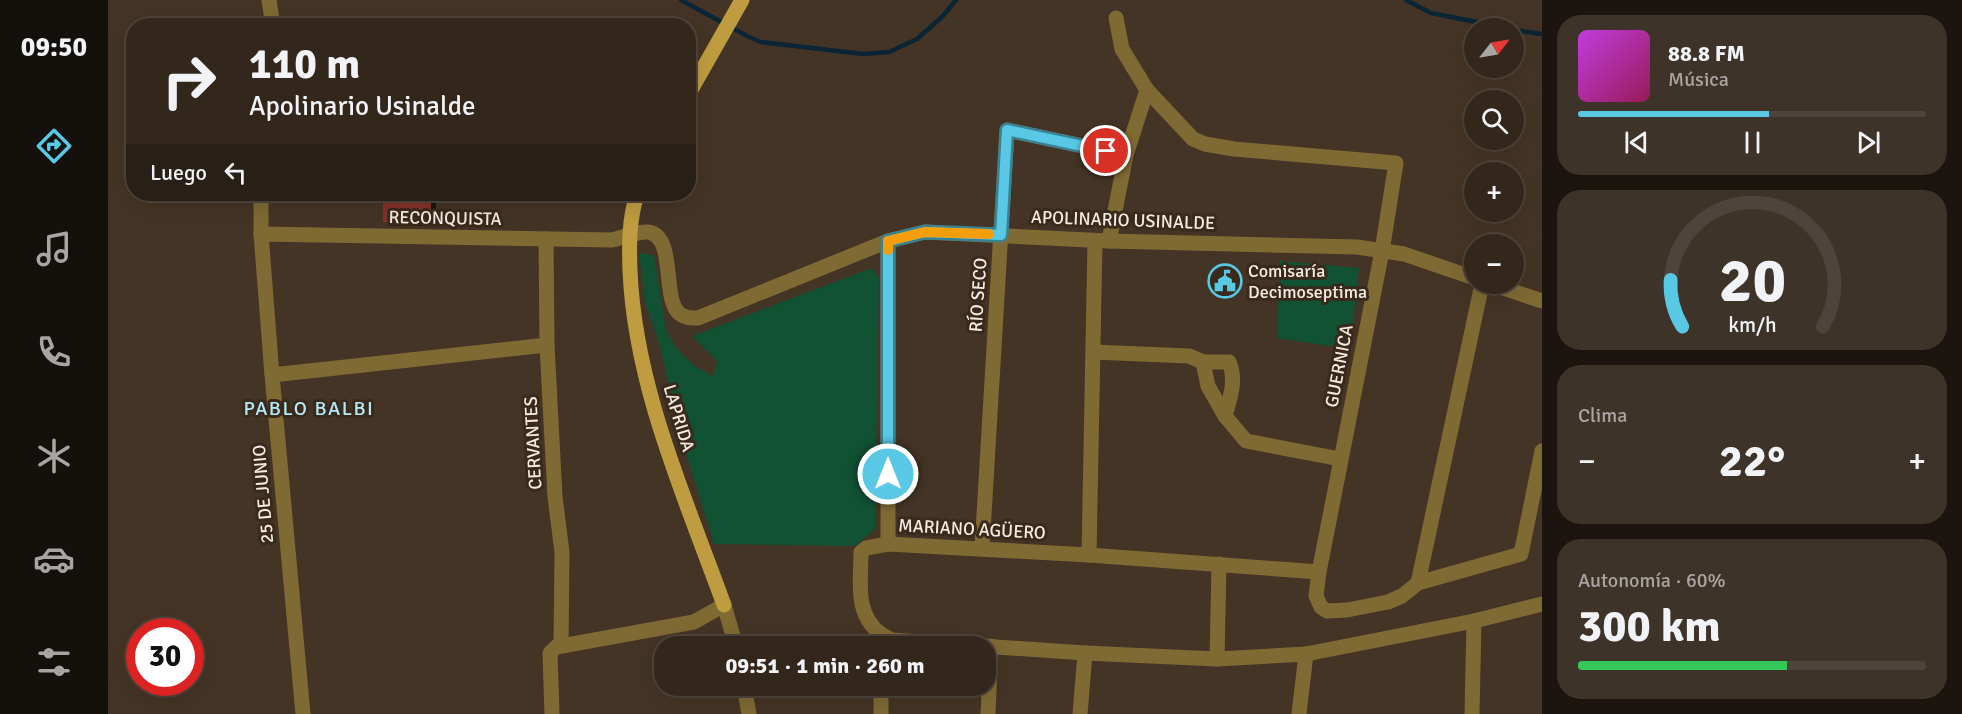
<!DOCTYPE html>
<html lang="es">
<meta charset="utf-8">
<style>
:root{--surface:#33271c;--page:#3e3329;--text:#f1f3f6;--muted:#a9a5a3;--line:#4e443b;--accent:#58c8e4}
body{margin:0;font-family:Signika,sans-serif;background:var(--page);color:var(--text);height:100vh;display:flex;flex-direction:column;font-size:22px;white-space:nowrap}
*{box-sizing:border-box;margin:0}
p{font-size:20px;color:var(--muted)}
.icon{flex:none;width:33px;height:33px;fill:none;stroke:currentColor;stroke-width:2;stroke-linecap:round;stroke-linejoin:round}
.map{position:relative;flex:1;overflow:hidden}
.drawer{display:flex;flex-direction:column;gap:15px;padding:15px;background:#1c150f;width:420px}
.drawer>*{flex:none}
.hud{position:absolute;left:18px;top:18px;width:570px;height:183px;border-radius:24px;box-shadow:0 6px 24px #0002,0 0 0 2px var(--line);background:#33271c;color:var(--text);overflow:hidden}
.needle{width:39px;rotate:59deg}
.fabs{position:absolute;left:1356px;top:18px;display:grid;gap:12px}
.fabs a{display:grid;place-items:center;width:60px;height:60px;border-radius:50%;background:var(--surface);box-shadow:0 6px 24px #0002,0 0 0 2px var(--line);font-size:30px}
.speed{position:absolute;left:18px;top:618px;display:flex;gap:12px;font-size:30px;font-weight:700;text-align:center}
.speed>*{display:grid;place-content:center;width:78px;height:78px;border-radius:50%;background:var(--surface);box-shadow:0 6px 24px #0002,0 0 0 2px var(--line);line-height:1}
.speed .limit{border:9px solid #d22;background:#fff;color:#111}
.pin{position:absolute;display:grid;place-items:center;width:51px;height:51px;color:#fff;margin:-26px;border:3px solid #fff;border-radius:50%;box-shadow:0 2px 6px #0007}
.me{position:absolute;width:66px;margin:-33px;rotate:0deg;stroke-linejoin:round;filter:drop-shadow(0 0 4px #0008)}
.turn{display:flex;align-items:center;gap:21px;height:126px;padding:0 24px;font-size:27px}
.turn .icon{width:78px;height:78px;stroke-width:2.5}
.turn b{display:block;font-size:42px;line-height:51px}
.then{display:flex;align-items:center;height:57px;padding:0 24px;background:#0003;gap:12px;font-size:22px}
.big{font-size:45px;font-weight:800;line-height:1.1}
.drawer .tile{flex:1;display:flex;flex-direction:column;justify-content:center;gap:9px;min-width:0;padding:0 21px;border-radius:24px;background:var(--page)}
.drawer .dial{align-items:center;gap:0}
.dial svg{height:156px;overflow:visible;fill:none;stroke:var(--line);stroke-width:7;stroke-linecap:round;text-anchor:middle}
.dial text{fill:var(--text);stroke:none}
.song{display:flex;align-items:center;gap:18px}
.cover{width:72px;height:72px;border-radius:9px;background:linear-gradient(135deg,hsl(290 70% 55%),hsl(330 70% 35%))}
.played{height:6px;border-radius:3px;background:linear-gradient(90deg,var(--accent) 55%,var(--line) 55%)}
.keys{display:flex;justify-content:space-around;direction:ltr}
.heat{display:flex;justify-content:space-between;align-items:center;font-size:33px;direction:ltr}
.charge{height:9px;border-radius:4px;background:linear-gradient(90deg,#34c759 60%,var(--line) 0)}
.trip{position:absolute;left:546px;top:636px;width:342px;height:60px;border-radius:24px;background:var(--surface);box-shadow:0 6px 24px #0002,0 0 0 2px var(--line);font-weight:800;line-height:60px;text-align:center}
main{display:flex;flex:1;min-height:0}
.menu{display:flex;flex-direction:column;width:108px;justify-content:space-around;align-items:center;background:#14100b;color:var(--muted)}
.menu .icon{width:42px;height:42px}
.menu .selected{color:var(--accent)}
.menu b{font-size:27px;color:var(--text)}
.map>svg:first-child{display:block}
</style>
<main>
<nav class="menu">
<b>09:50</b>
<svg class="icon selected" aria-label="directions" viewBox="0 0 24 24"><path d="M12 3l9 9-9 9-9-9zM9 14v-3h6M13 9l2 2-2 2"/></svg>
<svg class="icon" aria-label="music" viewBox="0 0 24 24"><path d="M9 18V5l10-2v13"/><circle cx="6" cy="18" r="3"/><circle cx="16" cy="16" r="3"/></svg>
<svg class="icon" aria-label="phone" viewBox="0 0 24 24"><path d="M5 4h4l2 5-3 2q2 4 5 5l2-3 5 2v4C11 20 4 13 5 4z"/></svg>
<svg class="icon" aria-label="climate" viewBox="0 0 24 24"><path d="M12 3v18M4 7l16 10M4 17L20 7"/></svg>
<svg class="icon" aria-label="car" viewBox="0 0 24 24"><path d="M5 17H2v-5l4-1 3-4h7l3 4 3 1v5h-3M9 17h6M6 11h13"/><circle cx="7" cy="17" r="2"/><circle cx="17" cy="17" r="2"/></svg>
<svg class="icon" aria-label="filters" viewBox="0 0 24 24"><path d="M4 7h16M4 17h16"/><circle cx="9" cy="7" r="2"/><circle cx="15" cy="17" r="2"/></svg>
</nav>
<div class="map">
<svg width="1434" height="714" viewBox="0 0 1434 714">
<defs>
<filter id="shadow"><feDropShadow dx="5" dy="5" stdDeviation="0" flood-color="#0009"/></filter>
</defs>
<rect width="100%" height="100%" fill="#443425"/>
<g fill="#115134">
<path d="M531,253L546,255L558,330L567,346L585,365L605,376L609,361L584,336L764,268L771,278L767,529L747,546L606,544L570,427L552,346L537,302Z"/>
<path d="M1172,261L1251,268L1242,349L1169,338Z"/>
</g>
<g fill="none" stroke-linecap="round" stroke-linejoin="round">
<g stroke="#0a2535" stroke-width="4.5">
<path d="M573,0L641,37L653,42L755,54L781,52L809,39L835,16L848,0"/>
<path d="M1298,0L1323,13L1399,28"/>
<path d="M1406,30L1434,34"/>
</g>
</g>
<path fill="#83332a" filter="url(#shadow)" d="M275,194H323V213H318V223L275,222Z"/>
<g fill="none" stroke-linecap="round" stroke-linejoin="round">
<g stroke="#7f6a34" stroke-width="15">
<path d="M161,0L165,26"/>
<path d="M1039,90L1085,139L1097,144L1126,149L1288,163L1274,251L1211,572L1208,596L1213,607L1219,611L1239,610L1280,602L1294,596L1310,583L1413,554L1434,451"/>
<path d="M153,194V234L164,375L195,714"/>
<path d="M153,234L504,240C514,238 529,231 540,232C569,236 553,300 572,314C577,318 584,318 590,318L780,241L817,232L1001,241L1249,247L1296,254L1366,278"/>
<path d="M438,239L439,345L447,497L454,552L453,646"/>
<path d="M1001,241L1018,155L1039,90L1014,49L1008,18"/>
<path d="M1383,284L1434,301"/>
<path d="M985,352L1081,356L1095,362H1121C1129,381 1122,397 1117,416"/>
<path d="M1095,362L1100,386L1117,416L1138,441L1232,459"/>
<path d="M164,375L439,345"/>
<path d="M780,544V241"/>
<path d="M874,548L899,130L1018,155"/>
<path d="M981,555L987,241"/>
<path d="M1310,583L1374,284"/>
<path d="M773,634L784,640L977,653L1109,659L1198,654L1366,621L1434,604"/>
<path d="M773,646V634C746,614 753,582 753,552L758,548L780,544L981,555L1211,572"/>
<path d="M1109,659L1111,564"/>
<path d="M636,686L641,714"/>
<path d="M773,686V714"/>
<path d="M444,714L442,653L448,647L586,622L616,605L628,646"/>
<path d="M880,714L883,646"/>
<path d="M972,714L977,653"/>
<path d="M1191,714L1198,654"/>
<path d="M1364,714L1366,621"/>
</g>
<g stroke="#be9c3f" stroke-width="15">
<path d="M580,95L634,0"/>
<path d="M529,194C521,220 521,243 522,271C527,387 577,497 616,605"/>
</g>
</g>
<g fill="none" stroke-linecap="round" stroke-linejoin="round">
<g stroke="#398294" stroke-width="15">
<path id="route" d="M780,474V241L817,232L893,235L899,130L998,151"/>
</g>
<use href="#route" stroke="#58c8e4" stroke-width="10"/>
<path stroke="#f59e0b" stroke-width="10" d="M780,250V241L817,232L881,234"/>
</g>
<defs>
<g id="civic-ring" transform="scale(1.725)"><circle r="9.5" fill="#392a1b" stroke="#58c8e4" stroke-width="1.5"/><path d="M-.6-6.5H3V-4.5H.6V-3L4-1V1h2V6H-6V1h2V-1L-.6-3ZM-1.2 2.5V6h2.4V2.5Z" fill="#58c8e4"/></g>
</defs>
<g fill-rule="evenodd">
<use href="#civic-ring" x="1117" y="281"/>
</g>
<g text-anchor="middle" stroke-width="6" stroke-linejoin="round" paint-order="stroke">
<g font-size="18" fill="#f7ece3" stroke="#392a1b">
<text transform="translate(337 218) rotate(1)" y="6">RECONQUISTA</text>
<text transform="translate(1015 220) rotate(2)" y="6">APOLINARIO USINALDE</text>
<text transform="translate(870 295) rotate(-86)" y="6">RÍO SECO</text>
<text transform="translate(1231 366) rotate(-79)" y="6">GUERNICA</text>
<text transform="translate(571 418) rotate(73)" y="6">LAPRIDA</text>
<text transform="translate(425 443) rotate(-93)" y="6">CERVANTES</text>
<text transform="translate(155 494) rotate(-95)" y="6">25 DE JUNIO</text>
<text transform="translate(864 529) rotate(3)" y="6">MARIANO AGÜERO</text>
</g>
<g font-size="18" fill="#f7ece3" stroke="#392a1b" text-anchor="start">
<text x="1140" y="277">Comisaría<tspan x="1140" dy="21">Decimoseptima</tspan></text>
</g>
<g font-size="20" letter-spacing="1.5" fill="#b3eaf9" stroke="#392a1b">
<text x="201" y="415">PABLO BALBI</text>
</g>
</g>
</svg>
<div class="fabs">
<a><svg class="needle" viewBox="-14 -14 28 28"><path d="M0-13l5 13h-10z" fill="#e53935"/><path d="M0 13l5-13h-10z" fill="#a9a5a3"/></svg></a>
<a><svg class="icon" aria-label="search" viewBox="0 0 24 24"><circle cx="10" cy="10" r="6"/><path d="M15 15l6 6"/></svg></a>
<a>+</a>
<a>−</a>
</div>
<div class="speed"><div class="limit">30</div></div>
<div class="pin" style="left:998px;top:151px;background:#d93025"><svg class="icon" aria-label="arrive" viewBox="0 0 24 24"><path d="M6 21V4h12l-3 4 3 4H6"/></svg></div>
<svg class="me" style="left:780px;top:474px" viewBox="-20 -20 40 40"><circle r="17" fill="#58c8e4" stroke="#fff" stroke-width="3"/><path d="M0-11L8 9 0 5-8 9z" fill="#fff"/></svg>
<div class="trip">09:51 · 1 min · 260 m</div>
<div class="hud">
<div class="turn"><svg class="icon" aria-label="right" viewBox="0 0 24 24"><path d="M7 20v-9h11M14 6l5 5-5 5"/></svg><div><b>110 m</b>Apolinario Usinalde</div></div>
<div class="then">Luego<svg class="icon" aria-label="left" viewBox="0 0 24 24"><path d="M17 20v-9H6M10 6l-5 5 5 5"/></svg></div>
</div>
</div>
<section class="drawer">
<div class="tile">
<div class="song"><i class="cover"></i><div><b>88.8 FM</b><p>Música</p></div></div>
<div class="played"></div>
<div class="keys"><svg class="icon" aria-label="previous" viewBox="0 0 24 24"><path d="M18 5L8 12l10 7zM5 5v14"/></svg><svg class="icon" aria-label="pause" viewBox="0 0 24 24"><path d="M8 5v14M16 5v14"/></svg><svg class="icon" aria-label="next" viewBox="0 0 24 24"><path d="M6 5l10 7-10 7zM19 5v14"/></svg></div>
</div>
<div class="tile dial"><svg viewBox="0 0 100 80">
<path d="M14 69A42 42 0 1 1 86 69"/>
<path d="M14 69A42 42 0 0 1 8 45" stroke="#58c8e4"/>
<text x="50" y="56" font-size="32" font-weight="700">20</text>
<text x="50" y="72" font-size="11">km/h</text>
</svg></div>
<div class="tile"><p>Clima</p>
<div class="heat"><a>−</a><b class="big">22°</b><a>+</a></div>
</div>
<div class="tile"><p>Autonomía · 60%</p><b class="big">300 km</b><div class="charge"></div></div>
</section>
</main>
